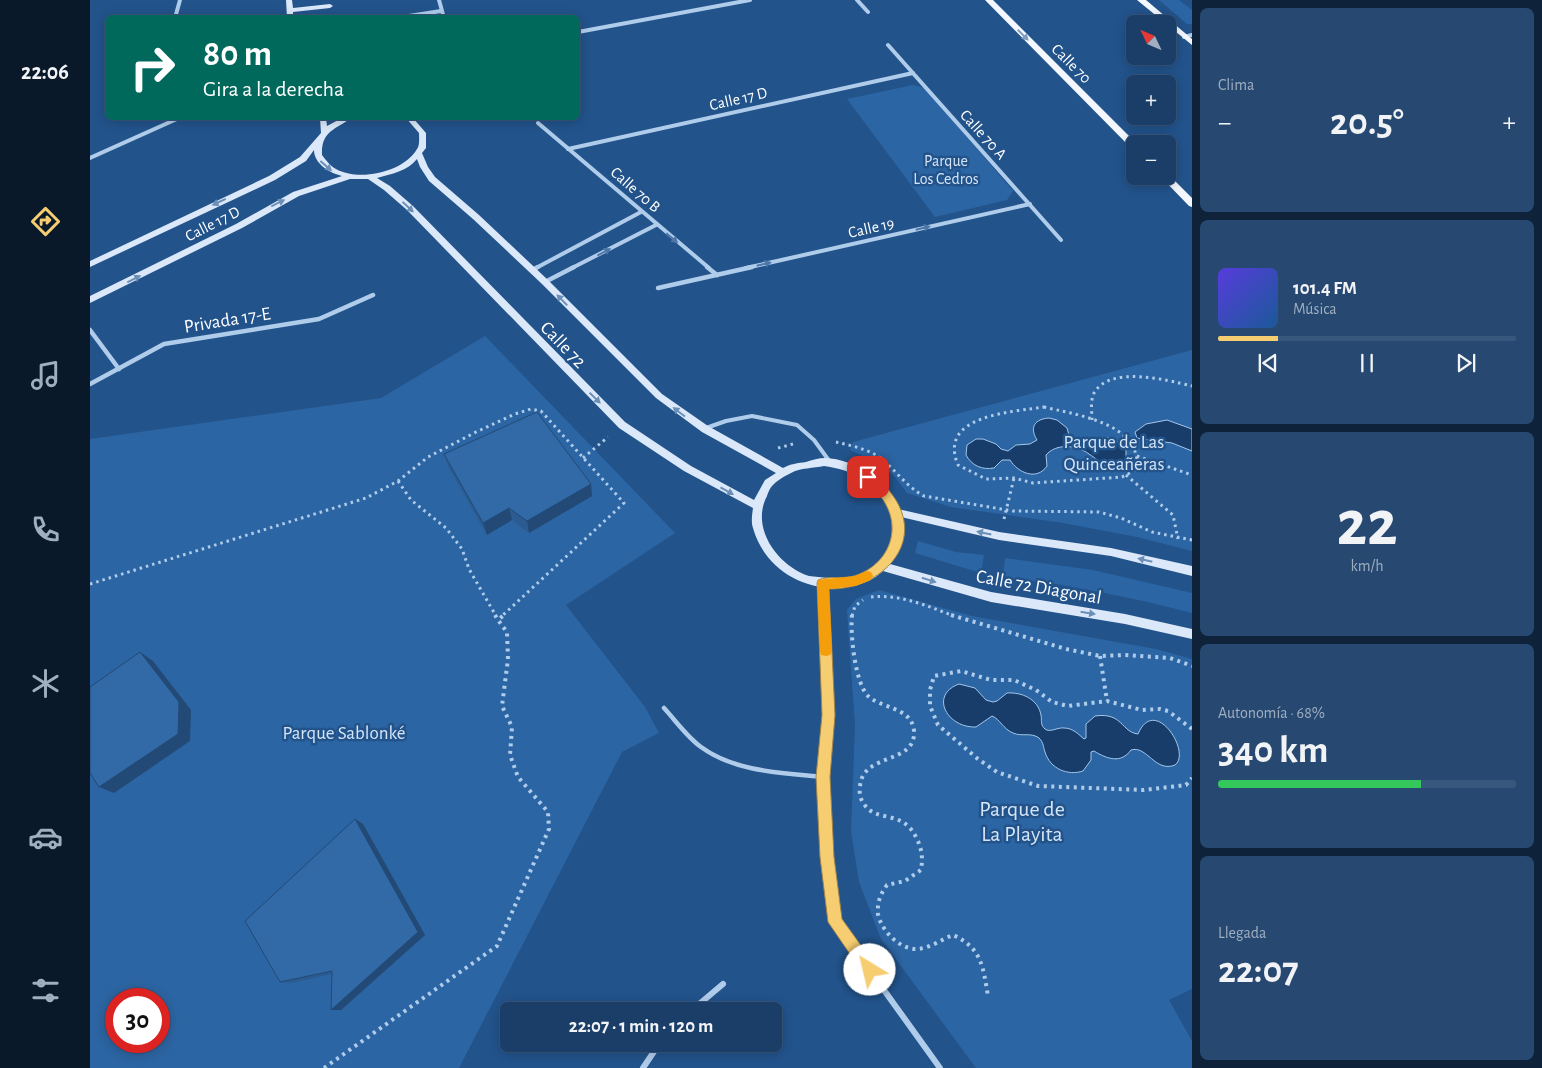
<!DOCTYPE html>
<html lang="es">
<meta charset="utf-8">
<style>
:root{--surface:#1a3e68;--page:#274971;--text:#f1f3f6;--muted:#9faec0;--line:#38577c;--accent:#f7cd72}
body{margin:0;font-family:"Alegreya Sans",sans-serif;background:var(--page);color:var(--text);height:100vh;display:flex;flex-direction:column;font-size:19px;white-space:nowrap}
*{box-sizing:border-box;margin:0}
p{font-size:16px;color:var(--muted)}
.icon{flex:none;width:28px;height:28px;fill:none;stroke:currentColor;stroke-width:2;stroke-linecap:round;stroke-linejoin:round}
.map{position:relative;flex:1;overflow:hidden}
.sheet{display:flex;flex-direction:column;gap:8px;padding:8px;background:#0e2239;width:350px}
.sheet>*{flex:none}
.hud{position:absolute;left:15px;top:15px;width:475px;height:105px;border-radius:8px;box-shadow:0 2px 12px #0003,0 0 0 1px var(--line);background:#00695c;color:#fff;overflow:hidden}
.needle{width:32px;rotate:314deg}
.fabs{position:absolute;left:1036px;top:15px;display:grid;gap:10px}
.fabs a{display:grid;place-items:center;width:50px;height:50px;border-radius:8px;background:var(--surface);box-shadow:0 2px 12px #0003,0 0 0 1px var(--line);font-size:25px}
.speed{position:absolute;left:15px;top:988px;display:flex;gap:10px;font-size:25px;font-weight:700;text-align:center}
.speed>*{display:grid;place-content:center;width:65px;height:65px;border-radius:50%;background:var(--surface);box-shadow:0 2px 12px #0003,0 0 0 1px var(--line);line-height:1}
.speed .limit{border:8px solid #d22;background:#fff;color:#111}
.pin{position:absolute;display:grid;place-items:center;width:42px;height:42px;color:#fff;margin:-21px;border-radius:10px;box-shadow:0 2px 8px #0006}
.me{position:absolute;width:55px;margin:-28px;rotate:324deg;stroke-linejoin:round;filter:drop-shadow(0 0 4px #0008)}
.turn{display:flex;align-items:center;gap:18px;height:105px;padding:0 15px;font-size:22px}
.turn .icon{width:65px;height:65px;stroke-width:2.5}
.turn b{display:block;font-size:35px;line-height:42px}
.big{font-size:38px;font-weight:700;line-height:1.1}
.sheet .card{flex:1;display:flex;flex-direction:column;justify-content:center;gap:8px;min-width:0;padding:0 18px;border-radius:8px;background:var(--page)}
.sheet .dial{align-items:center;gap:0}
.dial b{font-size:65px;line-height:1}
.song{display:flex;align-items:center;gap:15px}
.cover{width:60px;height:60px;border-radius:8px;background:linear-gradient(135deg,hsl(250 70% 55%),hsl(210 70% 35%))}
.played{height:5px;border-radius:2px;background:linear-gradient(90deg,var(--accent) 20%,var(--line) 20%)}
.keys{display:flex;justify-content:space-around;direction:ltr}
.heat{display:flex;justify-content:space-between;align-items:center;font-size:28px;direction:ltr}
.charge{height:8px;border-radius:4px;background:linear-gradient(90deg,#34c759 68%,var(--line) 0)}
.trip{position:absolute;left:410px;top:1002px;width:282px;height:50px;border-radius:8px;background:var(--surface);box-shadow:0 2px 12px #0003,0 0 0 1px var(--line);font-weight:700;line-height:50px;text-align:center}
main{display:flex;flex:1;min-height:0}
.menu{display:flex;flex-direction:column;width:90px;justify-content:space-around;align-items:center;background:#0a192a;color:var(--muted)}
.menu .icon{width:35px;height:35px}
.menu .active{color:var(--accent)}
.menu b{font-size:22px;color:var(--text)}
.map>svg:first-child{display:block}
</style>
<main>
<nav class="menu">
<b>22:06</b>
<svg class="icon active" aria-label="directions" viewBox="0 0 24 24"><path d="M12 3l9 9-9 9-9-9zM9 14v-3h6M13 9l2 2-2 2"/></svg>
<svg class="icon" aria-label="music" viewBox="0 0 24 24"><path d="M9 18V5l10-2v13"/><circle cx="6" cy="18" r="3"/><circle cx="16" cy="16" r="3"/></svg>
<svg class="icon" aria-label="phone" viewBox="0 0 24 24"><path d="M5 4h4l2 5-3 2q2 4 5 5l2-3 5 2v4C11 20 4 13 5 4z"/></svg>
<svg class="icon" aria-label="climate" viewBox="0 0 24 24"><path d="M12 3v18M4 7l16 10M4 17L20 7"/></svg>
<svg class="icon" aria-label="car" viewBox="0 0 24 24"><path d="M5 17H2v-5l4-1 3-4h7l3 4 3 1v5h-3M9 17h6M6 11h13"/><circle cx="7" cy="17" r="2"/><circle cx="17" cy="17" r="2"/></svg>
<svg class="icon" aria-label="filters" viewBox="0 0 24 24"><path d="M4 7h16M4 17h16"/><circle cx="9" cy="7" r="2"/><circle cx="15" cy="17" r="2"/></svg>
</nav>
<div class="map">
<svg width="1102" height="1068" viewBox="0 0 1102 1068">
<rect width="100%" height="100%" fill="#22538b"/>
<g fill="#2c65a3" fill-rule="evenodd">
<path d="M1069,0H1089L1102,10V24H1097Z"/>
<path d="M823,85L835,88L923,191L917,200L845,217L757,99Z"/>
<path d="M395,336L585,533L476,605L555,707L569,733L532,752L369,1068H0V439L291,398ZM26,999H69V1041H26Z"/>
<path d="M1102,350V551L1047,537L973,523L861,507L817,493L805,477L790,464L760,450L763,442Z"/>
<path d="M828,541L866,552L894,555L891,573L825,553Z"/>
<path d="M915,558L1003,570L1102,593V613C1040,597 977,584 913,577Z"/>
<path d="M789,590L882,616L1066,649L1102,659V989L1079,1000L1102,1041V1068H886L791,939L769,882L761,831L765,725L757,610L766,599Z"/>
</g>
<g fill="#183d6b" stroke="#a3c7ec">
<path d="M959,418L967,420L977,428L980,439C1002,453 1013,421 1036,450V461C1021,477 1011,461 999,454C987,445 966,443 956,455L957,466C947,481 928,473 920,460H912L904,468C892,470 882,466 876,455L877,445L886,439H893L906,444L911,449L918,451L926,445L940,444L947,440C939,427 945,419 959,418Z"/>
<path d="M1077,420L1102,429V451L1082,443L1047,438L1045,432L1056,424Z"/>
<path d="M869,684L885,688L896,700L903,702L907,701L917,693C932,692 948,699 951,715C952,720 950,725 955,729C960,733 968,727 974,728C983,728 988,734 994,739L996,738V724L1005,716C1033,712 1031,732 1048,734C1065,694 1102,753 1085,765C1065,773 1057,745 1041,750C1031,764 1017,759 1004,751L1001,752V760L993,771C978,776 960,769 955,752C953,747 954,743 949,738C941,732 932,737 923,733C913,729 910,719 902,716L886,727C857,728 839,695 869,684Z"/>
</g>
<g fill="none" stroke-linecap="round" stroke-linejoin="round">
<g stroke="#b0cceb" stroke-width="3" stroke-dasharray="2.5 4" stroke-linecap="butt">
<path d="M954,407C982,414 1038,421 1046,455C1048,459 1046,465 1045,470L1032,477L943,483L924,478L896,479L868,465C847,415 922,412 954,407Z"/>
<path d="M1002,420C1002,412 1000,401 1004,393C1020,365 1077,380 1102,386"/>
<path d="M746,442C762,446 780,449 793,460C807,472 817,487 834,496L923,511L1009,512L1031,518L1062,532L1102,540"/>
<path d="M688,448L703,444"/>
<path d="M1047,456L1102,475"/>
<path d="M493,458L518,437"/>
<path d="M1036,475L1083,515L1088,539"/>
<path d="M308,481L321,500L356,528L372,549L379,569L406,616"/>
<path d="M914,519L924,478"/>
<path d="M0,584L276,498L308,481L338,457L386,432L425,414L441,409L451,411L534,503L412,616"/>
<path d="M781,597C811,594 837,606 864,616"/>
<path d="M762,616L765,606L773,600"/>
</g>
<g stroke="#b0cceb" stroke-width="4" stroke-dasharray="3 4.5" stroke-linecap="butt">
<path d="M405,615L408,620"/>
<path d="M762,615C760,633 765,683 778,696C792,709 822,707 824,731C826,765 773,752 770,786C769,792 770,799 774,804C786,823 812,809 826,837C832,849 833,857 831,870L815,881L797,885L795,888C790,895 787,904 788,914C791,930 809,949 826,949C839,949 852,939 863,935C892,948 893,967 898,996"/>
<path d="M861,615L976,649L1010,656L1034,655L1080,658L1102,666"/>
<path d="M1010,656L1017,701"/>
<path d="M1102,729L1078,711L1070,709L1052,710L1017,701L978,706L962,702L946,690L924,680H901L871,671L844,676L840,690V706L848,725L888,759L907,772L948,786L1054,790L1096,785L1102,778"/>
<path d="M234,1068L407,946L459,829L458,812L428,777L420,755L422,727L412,706L418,659L417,632L408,620L414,615"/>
</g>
<path stroke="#b0cceb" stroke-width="4" d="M616,428L636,421L662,416L707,425L724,440L740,462"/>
<path stroke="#b0cceb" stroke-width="4.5" d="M574,708C586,721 597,737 611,747C645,772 693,773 733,777"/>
<g stroke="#b0cceb" stroke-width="4">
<path d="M349,0L354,18"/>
<path d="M767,0L778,12"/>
<path d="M85,18L90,0"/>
<path d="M306,18L351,11"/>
<path d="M488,32L660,0"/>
<path d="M1094,37L1102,35"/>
<path d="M798,45L971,240"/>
<path d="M448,123L619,268"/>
<path d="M478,149L823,73"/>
<path d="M0,158L89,118"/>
<path d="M446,268L551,212"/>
<path d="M482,268L566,225"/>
<path d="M656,268L940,204"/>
</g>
<g stroke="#b0cceb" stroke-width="4.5">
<path d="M617,267L627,275"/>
<path d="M442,270L448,267"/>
<path d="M455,282L484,267"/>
<path d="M568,288L662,267"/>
<path d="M0,330L29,369"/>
<path d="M0,384L74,344L229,319L283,295"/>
<path d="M732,583L734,616"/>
</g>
<g stroke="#b0cceb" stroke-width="6">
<path d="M734,615L739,715L733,777L737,857L745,922L850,1068"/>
<path d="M601,1011L633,984"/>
<path d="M553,1068L569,1044"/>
</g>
<g fill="#dbe8f9" fill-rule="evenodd">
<path d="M196,0H202L203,8L240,4L243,6L240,8L203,12V18H197Z"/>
<path d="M230,118H236L237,126L252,118H261C245,130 231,131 232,155C236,160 240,166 246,169C269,182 314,172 327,149C330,145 329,138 329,133L316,118H323L336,133V148L332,153L338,167L345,177L389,215L458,280L572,394L618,426L693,468C700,464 708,463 716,462C722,460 729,458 735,458C765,459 797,481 808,509L909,532L1021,548L1102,566V576L1021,556L909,540L811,517C814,533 810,552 800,564L901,592L1035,614L1102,629V639L1035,624L901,602L793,571C785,579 773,584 762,586C719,595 675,571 663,528C661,522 662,515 663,508L594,471L529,428L317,210L294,190L278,179H260L209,196L152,228L0,303V296L146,224L203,192L252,176C240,173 224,164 224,150L216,161L185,180L0,267V261L179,176L210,157L231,133ZM327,159L330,167L339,181L383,219L452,284L566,398L612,432L686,473L675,480L664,500L601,466L535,422L323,206L300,186L287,178C301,174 318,171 327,159ZM734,466C747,468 759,471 770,477C803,497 815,538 784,566C772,577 754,580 738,578C732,577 725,577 719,576C688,566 660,528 677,496C678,493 680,488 682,486C686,481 695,476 701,473C710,468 724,468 734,466Z"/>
</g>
<g fill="#f4f8fe" fill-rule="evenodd">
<path d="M895,0H903L1047,144H1045V150L1042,149Z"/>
<path d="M1047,0H1056L1102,39V45Z"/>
<path d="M1078,174L1102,198V207L1099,206L1070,176H1078Z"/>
</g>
</g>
<g fill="#2b5b90">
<path d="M354,454L501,484L502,496L439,533L422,520L397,535L358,466Z"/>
<path d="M265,819L273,824L335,935L251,1010L242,974L202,983L190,982Z"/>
</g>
<g fill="#234a76">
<path d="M501,484L502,496L439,533L437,521Z"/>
<path d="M419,508L422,520L397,535L393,523Z"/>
<path d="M50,652L63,661L101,710L100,741L24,793L9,787Z"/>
<path d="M265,819L273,824L335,935L251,1010H241Z"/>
</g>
<g fill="#326aa8" stroke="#234a76">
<path d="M447,412L501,484L437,521L419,508L393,523L354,454Z"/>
<path d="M50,652L89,702L88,734L9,787L0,773V687Z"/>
<path d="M265,819L328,932L241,1010L242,971L190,982L155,921Z"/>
</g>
<defs><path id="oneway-solid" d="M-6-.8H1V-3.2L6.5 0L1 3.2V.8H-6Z" transform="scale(1.25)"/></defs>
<use fill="#809dbf" href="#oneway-solid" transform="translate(933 35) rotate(45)"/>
<g fill="#6c8fb7">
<use href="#oneway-solid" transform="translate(236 166) rotate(41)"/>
<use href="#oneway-solid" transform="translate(129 202) rotate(155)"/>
<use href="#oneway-solid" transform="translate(188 203) rotate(-26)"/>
<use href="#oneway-solid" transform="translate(318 207) rotate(43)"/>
<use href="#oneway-solid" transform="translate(44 279) rotate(-27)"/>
<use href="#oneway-solid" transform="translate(472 300) rotate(-134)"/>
<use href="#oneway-solid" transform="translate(505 398) rotate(44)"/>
<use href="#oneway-solid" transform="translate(589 412) rotate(-143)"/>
<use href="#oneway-solid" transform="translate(637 491) rotate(29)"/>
<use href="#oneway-solid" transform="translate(894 533) rotate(-168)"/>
<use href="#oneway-solid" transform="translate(1055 560) rotate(-167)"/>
<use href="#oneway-solid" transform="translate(839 580) rotate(17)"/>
<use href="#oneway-solid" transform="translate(998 613) rotate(9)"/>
</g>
<g fill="#4d77a8">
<use href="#oneway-solid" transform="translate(833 228) rotate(-13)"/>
<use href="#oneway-solid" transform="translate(582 238) rotate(40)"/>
<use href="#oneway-solid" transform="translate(514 252) rotate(-28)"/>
<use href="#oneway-solid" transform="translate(674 264) rotate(-13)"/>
</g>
<path fill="#f7cd72" stroke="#a1854a" d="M778,473C788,476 795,485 801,493C839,542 791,590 739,589L745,715L740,777L744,857L752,919L785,965L788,970L785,976L780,978L775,976L738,922L730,857L726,777L732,715L727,583L728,580C740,575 754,580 767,575C797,564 812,532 795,503C790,493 778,487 773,477Z"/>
<path fill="#f59e0b" d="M777,571L781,572L783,576L781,580L766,586L739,589L742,651L740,655L736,656L731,655L730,651L727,583L728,580L765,576Z"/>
<g text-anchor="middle" stroke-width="5" stroke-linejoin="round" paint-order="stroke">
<g font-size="16" fill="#fff" stroke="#22538b">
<text transform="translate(982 63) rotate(45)" y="6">Calle 70</text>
<text transform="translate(648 98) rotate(-13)" y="6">Calle 17 D</text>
<text transform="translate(894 134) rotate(48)" y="6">Calle 70 A</text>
<text transform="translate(546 189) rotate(41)" y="6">Calle 70 B</text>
<text transform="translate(122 223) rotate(-27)" y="6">Calle 17 D</text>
<text transform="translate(781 227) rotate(-13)" y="6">Calle 19</text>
</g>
<g font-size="16" fill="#d4e5f8" stroke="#22538b">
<text x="856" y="166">Parque<tspan x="856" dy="18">Los Cedros</tspan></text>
</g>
<g font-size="19" fill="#fff" stroke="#22538b">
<text transform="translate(137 319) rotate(-9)" y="7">Privada 17-E</text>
<text transform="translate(474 344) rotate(46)" y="7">Calle 72</text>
<text transform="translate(949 586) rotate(10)" y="7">Calle 72 Diagonal</text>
</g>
<g font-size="19" fill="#d4e5f8" stroke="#22538b">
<text x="1024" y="448">Parque de Las<tspan x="1024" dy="22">Quinceañeras</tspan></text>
<text x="254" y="739">Parque Sablonké</text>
</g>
<g font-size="22" fill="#d4e5f8" stroke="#22538b">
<text x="932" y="816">Parque de<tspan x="932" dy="25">La Playita</tspan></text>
</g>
</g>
</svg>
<div class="fabs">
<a><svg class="needle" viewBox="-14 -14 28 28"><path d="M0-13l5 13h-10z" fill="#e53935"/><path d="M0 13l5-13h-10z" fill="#9faec0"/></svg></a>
<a>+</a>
<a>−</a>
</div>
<div class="speed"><div class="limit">30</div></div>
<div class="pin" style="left:778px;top:477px;background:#d93025"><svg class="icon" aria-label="arrive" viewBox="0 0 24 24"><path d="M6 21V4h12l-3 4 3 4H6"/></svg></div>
<svg class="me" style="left:780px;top:970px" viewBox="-20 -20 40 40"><circle r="19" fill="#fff"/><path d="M0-13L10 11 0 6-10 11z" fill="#f7cd72"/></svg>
<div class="trip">22:07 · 1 min · 120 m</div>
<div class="hud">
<div class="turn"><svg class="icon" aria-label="right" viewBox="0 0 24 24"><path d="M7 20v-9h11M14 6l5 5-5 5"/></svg><div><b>80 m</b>Gira a la derecha</div></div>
</div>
</div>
<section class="sheet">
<div class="card"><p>Clima</p>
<div class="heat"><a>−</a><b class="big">20.5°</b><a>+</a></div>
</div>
<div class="card">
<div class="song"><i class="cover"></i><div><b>101.4 FM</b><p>Música</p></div></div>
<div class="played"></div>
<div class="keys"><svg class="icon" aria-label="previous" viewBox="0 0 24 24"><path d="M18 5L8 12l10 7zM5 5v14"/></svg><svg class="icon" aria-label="pause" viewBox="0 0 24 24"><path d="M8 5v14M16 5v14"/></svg><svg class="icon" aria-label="next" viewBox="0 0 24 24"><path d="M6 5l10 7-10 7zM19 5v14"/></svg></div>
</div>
<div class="card dial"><b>22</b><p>km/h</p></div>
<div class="card"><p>Autonomía · 68%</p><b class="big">340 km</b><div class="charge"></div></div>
<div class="card"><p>Llegada</p><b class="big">22:07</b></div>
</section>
</main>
